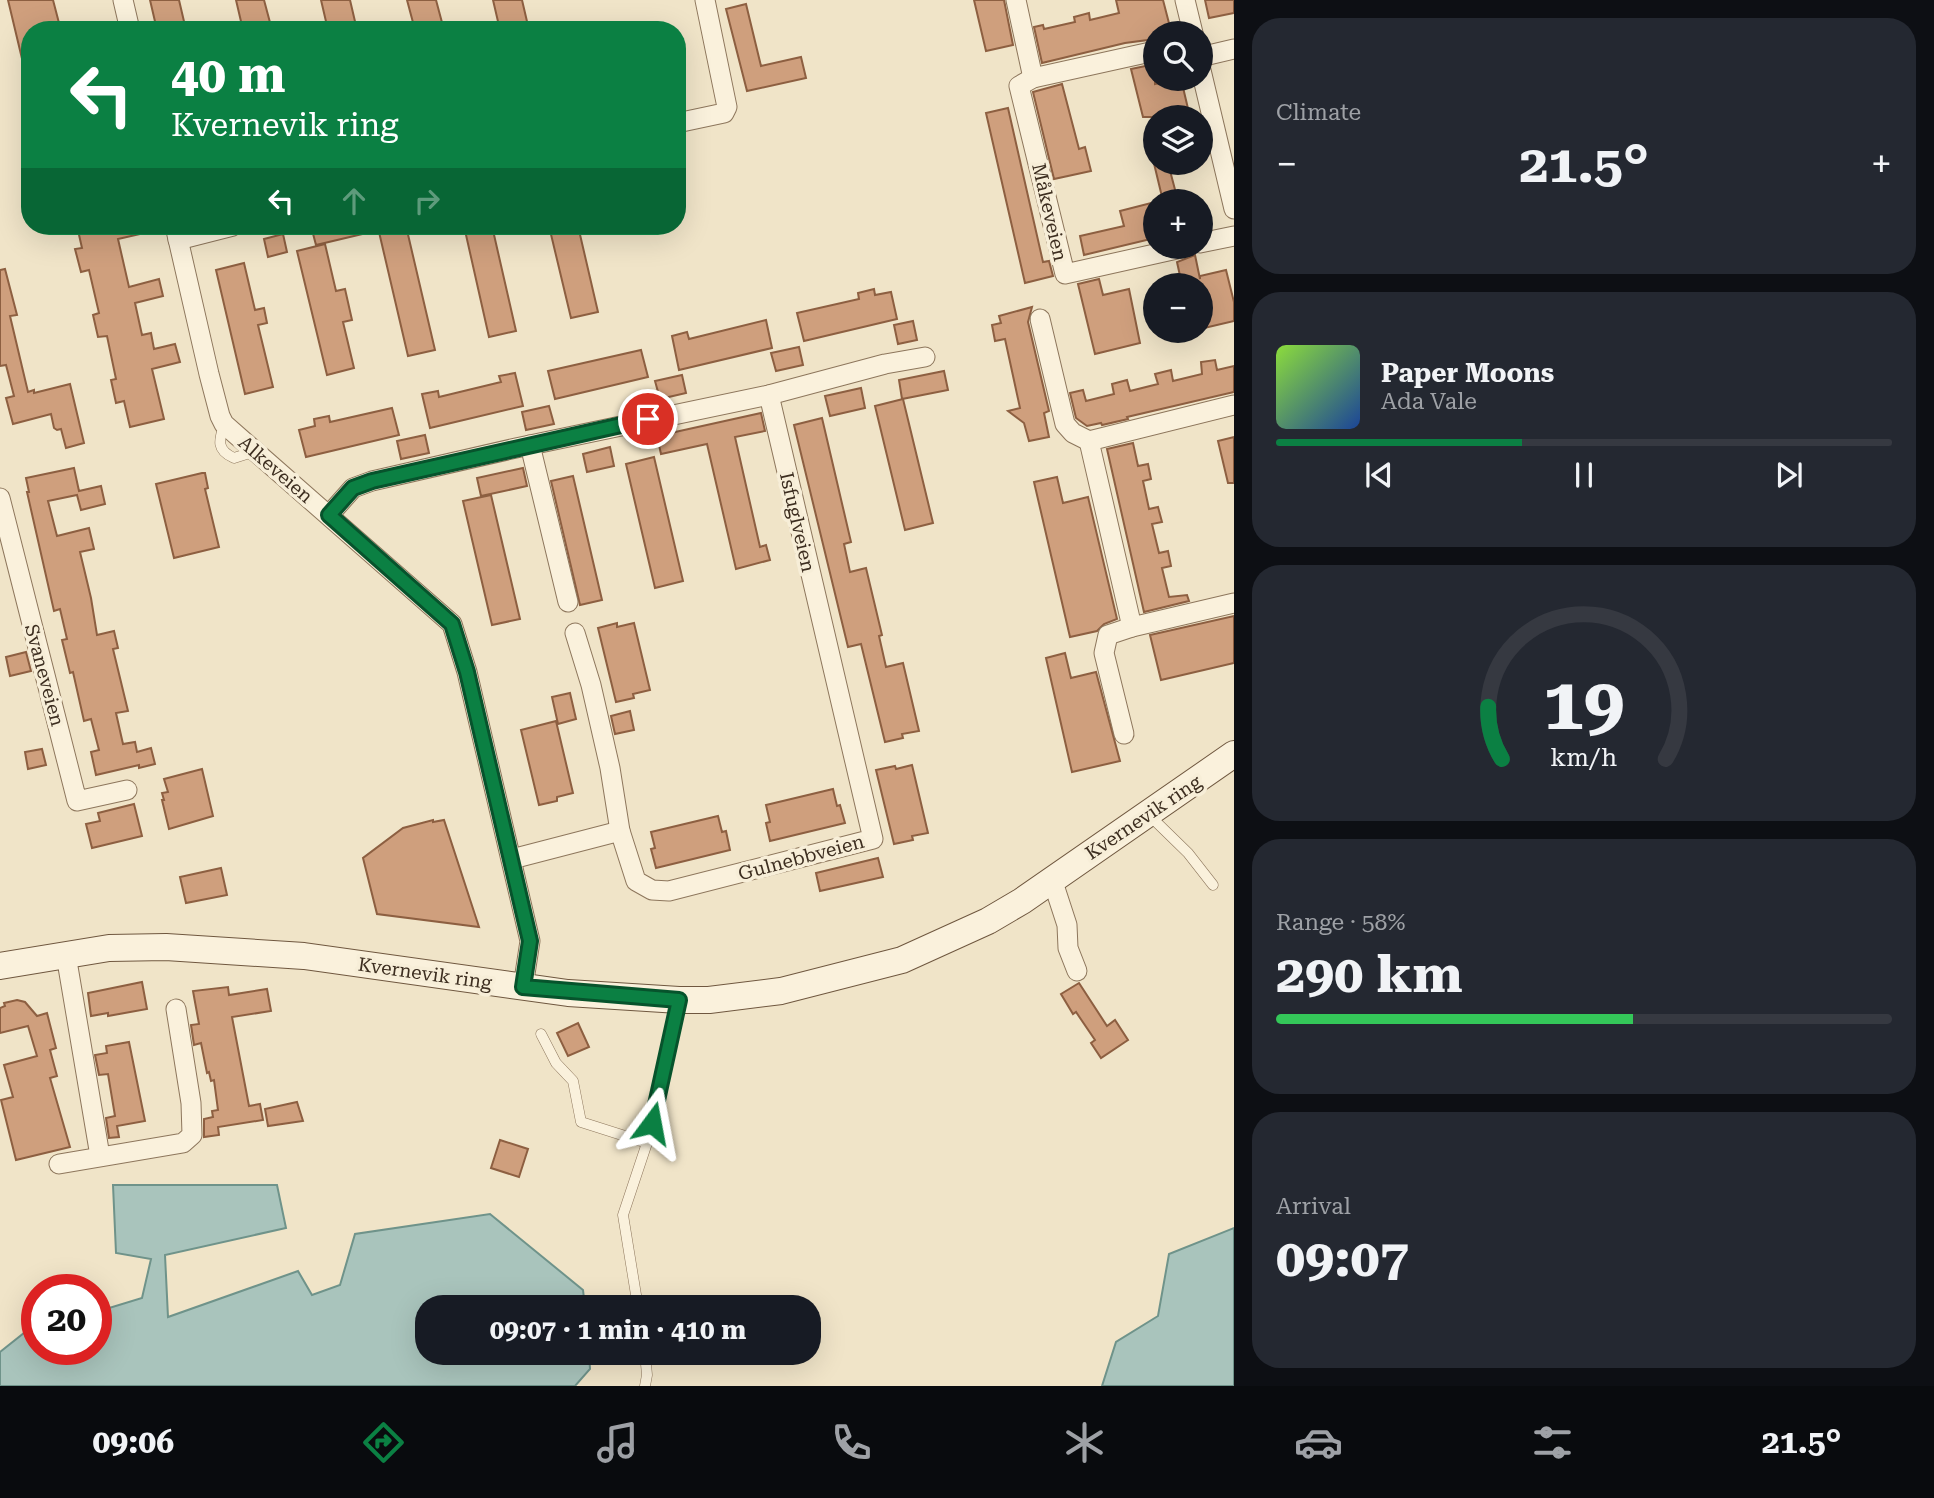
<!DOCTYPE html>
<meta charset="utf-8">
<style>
:root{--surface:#171b24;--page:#242831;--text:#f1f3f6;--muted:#9ea1a6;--line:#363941;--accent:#0b8043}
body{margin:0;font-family:"Roboto Serif",serif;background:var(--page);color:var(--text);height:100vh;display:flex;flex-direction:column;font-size:26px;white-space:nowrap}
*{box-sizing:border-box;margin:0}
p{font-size:23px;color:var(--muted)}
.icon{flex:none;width:38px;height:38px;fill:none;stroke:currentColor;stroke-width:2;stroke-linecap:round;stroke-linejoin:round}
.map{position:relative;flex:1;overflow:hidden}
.drawer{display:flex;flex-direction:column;gap:18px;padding:18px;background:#0d0f14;width:700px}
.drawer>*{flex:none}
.guide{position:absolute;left:21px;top:21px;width:665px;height:214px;border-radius:28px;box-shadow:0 7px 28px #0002;background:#0b8043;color:#fff;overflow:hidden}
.tools{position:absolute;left:1143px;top:21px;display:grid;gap:14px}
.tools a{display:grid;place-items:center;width:70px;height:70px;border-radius:50%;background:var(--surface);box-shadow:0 7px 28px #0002;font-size:35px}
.speed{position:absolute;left:21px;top:1274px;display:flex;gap:14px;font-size:35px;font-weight:700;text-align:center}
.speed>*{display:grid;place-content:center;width:91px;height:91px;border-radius:50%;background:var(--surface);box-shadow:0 7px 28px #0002;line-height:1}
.speed .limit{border:10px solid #d22;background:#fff;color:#111}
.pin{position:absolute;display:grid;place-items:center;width:60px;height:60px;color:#fff;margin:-30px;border:4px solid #fff;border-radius:50%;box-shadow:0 2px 7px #0007}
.me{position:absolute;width:77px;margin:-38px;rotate:13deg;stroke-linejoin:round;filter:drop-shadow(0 0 5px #0008)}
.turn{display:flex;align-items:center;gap:24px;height:147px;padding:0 35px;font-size:32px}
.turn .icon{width:91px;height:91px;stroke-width:2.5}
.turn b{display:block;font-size:49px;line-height:60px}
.lanes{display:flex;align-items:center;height:66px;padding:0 35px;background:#0003;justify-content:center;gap:35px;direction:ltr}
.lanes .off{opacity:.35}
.big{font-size:52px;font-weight:700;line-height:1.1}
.drawer .widget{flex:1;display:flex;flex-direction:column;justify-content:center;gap:10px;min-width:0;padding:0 24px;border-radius:28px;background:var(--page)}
.drawer .dial{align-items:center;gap:0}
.dial svg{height:182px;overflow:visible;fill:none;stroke:var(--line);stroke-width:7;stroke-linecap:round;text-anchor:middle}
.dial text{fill:var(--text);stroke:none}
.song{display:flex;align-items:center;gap:21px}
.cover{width:84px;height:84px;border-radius:10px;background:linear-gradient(135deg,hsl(90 70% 55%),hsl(220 70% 35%))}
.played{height:7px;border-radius:4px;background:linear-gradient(90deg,var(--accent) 40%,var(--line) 40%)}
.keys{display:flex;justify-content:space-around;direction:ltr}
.heat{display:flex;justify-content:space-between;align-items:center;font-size:38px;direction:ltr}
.charge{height:10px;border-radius:5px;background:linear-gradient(90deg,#34c759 58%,var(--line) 0)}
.trip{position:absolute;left:415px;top:1295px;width:406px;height:70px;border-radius:28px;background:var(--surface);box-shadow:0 7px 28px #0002;font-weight:700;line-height:70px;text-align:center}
.tab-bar{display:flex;height:112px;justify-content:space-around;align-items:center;background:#090b0e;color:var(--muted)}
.tab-bar .icon{width:49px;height:49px}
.tab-bar .on{color:var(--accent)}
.tab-bar b{font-size:32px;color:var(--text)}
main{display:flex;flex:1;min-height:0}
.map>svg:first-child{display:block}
</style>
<main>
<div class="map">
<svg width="1234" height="1386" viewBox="0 0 1234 1386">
<rect width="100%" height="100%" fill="#f0e4c8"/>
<g fill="#a9c4bc" stroke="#6f938a" stroke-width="2">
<path d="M113,1185H277L286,1228L165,1255L168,1317L298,1271L312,1295L340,1285L355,1234L490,1214L583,1290L585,1307H427V1353H589L590,1369L575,1386H0V1352L24,1333L37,1330V1349H96V1312L142,1298L151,1259L116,1253Z"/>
<path d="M1234,1228V1386H1102L1116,1342L1158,1316L1169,1254Z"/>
</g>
<g fill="#cf9f7d" stroke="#8d5f41" stroke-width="2">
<path d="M8,0H53L59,23L41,27V30H30V66L24,67Z"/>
<path d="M150,0H179L186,30H157Z"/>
<path d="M236,0H264L272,30H243Z"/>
<path d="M321,0H350L357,30H328Z"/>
<path d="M407,0H436L444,30H415Z"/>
<path d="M493,0H522L529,30H500Z"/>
<path d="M974,0H1004L1013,45L986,51Z"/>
<path d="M1116,0H1163L1171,31L1155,33V39L1125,43L1042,63L1034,27L1043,25L1044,29L1075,22L1074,17L1089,13L1090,20L1119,13Z"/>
<path d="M1205,0H1234V13L1209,18Z"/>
<path d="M746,4L761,66L801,57L806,78L747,91L726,9Z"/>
<path d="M1155,64V84L1181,79L1190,117H1143L1131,69Z"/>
<path d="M1062,84L1079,149L1085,147L1091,171L1054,179L1033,92Z"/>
<path d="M1008,108L1043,262L1049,261L1053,276L1025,283L986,113Z"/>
<path d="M1155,150V163H1168L1178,201H1163L1151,151Z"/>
<path d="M1155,202V238L1084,255L1080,236L1124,226L1120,211Z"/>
<path d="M77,226H149V232L118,239L129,287L159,279L163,296L135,303L142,335L151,333L154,349L175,344L180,362L152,369L164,419L130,427L124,401L116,403L111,380L116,379L107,336L98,337L93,315L99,313L89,270L81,272L75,249L82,248Z"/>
<path d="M311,226H370L371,232L316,245Z"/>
<path d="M406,226L435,350L408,356L379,232Z"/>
<path d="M464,226H492L516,331L489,337Z"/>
<path d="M549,226H578L598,312L571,318Z"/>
<path d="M283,234L287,252L268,257L264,239Z"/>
<path d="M325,244L336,291L345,289L352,320L343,322L354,368L327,375L297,251Z"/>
<path d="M1195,255L1200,279V276L1226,270L1234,302V321L1200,329V285H1182L1177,262Z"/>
<path d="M244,263L255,310L264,308L267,323L258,325L273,387L245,394L216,270Z"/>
<path d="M5,269L17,315L10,316L28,392L34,390V393L70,384L84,443L66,448L61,429L57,430L54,428L51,414L13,424L6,398L14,396L6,365L0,366V270Z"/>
<path d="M1099,279L1103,295L1129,289L1140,343L1095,354L1078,284Z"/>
<path d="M874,289L875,295L891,292L897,319L804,341L797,313L859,299L858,293Z"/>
<path d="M1032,307L1028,322L1049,411L1044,413L1049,437L1029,441L1024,423L1008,411L1020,408L1005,339L995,341L992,325L1001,323L999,316Z"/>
<path d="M766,320L772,348L679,370L672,336L687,332L689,339Z"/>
<path d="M913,321L917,340L898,344L894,325Z"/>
<path d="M799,347L803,365L776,371L771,353Z"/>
<path d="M641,350L648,377L555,399L548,371Z"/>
<path d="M1215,360L1217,370L1234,366V392L1127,417L1128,419L1102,425L1101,423L1087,426L1076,418L1070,393L1083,390L1086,401L1114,394L1112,384L1127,380L1130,391L1158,384L1155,374L1171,370L1173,381L1202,374L1201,362Z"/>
<path d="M944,371L948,390L902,399L899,380Z"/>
<path d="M515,373L523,406L430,428L422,394L438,391L439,397L501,382L499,376Z"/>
<path d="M682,375L686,393L660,399L655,381Z"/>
<path d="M861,388L865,408L830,416L825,396Z"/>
<path d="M903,399L933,523L905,530L875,406Z"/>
<path d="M549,406L554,424L526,430L522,412Z"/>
<path d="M392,408L399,435L306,457L299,430L315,426L314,419L329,416L330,422Z"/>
<path d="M761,413L765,431L735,437L760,547L766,545L770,560L736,569L707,444L661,454L657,436Z"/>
<path d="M822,418L851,542L844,544L850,572L866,568L882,635L879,636L886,667L903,663L919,731L902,734L903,738L885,742L861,644L848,647L794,425Z"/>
<path d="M425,435L429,453L401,459L397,441Z"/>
<path d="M1234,437V483H1228L1218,441Z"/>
<path d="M1133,443L1138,466L1148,464L1151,479L1143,481L1149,509L1158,507L1162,522L1152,524L1159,553L1168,551L1171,566L1162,568L1169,597L1187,595L1189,601L1144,612L1107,449Z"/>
<path d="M610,447L614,466L587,472L583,454Z"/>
<path d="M654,457L683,581L655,588L626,464Z"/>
<path d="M74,468L79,491L101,486L105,504L81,510L77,495L48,501L57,536L89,528L94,549L80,552L91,598L97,635L114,631L118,648L113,649L128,711L116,713L123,744L135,742L137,752L151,748L155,764L139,768V765L96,775L91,752L99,750L91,719L84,721L73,672L70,673L62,640L67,639L60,609L54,611L27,492H29L26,478Z"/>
<path d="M523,468L527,486L481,496L477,478Z"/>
<path d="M202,473H205L208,488L205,489L219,547L174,558L156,484Z"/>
<path d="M573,476L602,600L580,605L551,481Z"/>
<path d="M1057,477L1063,503L1088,497L1117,619L1104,624L1097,631L1070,637L1034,482Z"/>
<path d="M491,495L520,619L492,625L463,501Z"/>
<path d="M1234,616V663L1161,680L1150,635Z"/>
<path d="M617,623V627L634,623L650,690L633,694L634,698L616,702L598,628Z"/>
<path d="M26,652L31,671L10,676L6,657Z"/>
<path d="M1065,653L1071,678L1096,672L1120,761L1072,772L1046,658Z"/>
<path d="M570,693L576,719L558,724L552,697Z"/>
<path d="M630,711L634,730L615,734L611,716Z"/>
<path d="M556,721L573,793L557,797V801L539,805L521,730Z"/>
<path d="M42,749L46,765L28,769L25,752Z"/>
<path d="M912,765L928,833L912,836L913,840L894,844L876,770L895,766L896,769Z"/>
<path d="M202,769L213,816L169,829L162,800H164L162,793L168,792L164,779Z"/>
<path d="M833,789L837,806L840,805L845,823L770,841L766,823L770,822L766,805Z"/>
<path d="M134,804L142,836L92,848L86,824L100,821L98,813Z"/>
<path d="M718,816L722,832L726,831L730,850L656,868L651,849L655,848L651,832Z"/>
<path d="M433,820V822L444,820L479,927L377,914L363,858L403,828Z"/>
<path d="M878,858L883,877L820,891L816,873Z"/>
<path d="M221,868L227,895L186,903L180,877Z"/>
<path d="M142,982L147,1009L108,1016V1013L91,1016L88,993Z"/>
<path d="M1079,983L1107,1026L1115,1020L1128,1040L1101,1058L1091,1043L1095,1040L1076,1012L1073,1014L1061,994Z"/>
<path d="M228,987L229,995L267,989L271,1011L232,1017L249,1106L260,1104L263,1120L218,1127L219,1135L204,1137V1119L213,1117L212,1111L218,1110L214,1080L211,1081L209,1072L207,1073L201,1043L194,1045L191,1025L199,1024L193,991Z"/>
<path d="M17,1000L25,1002L37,1016L47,1013L56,1048L50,1050L57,1076L50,1078L70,1147L16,1160L1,1100L13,1097L4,1065L37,1056L28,1026L0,1033V1008L5,1006L4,1003Z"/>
<path d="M578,1023L589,1047L568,1056L557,1033Z"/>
<path d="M129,1042L145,1121L117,1126L119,1137L109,1138L106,1118L115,1116L108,1074L99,1075L95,1055L107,1053L106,1046Z"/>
<path d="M297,1102L303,1121L268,1126L265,1109Z"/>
<path d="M500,1140L528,1149L519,1177L491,1168Z"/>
</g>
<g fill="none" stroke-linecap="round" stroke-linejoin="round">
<g stroke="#8d765c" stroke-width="11">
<g id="service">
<path d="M224,425C219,440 216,450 234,458L256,451"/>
<path d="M1149,815L1188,853L1213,885"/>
<path d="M541,1034L556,1063L573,1081L581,1122L647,1143"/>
<path d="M638,1307L623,1215L647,1143L679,1001"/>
<path d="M645,1353L647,1375L645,1386"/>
</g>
</g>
<g stroke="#8d765c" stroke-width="21">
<g id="minor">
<path d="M123,0L130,30"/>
<path d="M1016,0L1033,78"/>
<path d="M1185,0L1193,33"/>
<path d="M1155,51L1033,78L1019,86L1065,274L1186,247"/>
<path d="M1200,57L1234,49"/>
<path d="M1200,66L1234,209"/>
<path d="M677,123L724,113L727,107L705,0"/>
<path d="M175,226L209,374L220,416L224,424L452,624L467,672L530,941L523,987"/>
<path d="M178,240L233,226"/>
<path d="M1200,243L1234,236"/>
<path d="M1040,319L1065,424L1073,433L1089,441"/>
<path d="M1234,405L1089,441L1132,627L1234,603"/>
<path d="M530,445L568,602"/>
<path d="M0,498L77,801L127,790"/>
<path d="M329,515L353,488L372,481L516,448L769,395L885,364L925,357"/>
<path d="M575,633L591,685L610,768L620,831L636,881L652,890L669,891L873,839L769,395"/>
<path d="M1124,734L1104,653L1108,635L1132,627"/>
<path d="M512,859L620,831"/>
<path d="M1052,879L1067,925L1068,948L1077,971"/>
<path d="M66,955L100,1156"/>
<path d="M59,1164L183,1143L192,1135L191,1103L176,1009"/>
</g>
</g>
<g stroke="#6f573f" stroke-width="28">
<path id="secondary" d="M0,966L109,948L166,947L304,956L568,993L679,1000H709L781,991L902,960L988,921L1022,901L1234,754"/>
</g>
<use href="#service" stroke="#faf1dc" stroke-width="10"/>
<use href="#minor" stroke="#faf1dc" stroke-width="19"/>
<use href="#secondary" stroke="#faf1dc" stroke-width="26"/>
</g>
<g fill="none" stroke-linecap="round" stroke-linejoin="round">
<g stroke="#07532c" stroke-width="18">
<path id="route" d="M648,419L372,481L353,488L329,515L452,624L467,672L530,941L523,987L679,1000L652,1123"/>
</g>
<use href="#route" stroke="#0b8043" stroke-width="12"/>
</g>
<g text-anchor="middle" stroke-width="7" stroke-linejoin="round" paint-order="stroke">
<g font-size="19" fill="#3d2e20" stroke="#f7eed8">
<text transform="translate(1050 212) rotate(77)" y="7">Måkeveien</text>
<text transform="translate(276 469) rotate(41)" y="7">Alkeveien</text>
<text transform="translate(798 522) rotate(77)" y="7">Isfuglveien</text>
<text transform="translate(45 675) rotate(75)" y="7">Svaneveien</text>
<text transform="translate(1143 817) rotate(-34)" y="7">Kvernevik ring</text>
<text transform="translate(801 857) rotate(-15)" y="7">Gulnebbveien</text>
<text transform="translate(425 973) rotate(8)" y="7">Kvernevik ring</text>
</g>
</g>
</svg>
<div class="tools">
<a><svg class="icon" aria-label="search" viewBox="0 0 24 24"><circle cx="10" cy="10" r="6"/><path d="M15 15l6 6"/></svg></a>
<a><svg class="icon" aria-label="layers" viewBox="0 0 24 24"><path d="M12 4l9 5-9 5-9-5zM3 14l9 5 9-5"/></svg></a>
<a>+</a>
<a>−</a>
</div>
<div class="speed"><div class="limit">20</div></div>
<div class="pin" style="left:648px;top:419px;background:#d93025"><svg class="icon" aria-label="arrive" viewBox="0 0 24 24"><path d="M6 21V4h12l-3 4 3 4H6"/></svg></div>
<svg class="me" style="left:652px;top:1123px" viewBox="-20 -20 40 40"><path d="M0-17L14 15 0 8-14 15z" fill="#0b8043" stroke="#fff" stroke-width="4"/></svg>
<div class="trip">09:07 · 1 min · 410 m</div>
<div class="guide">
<div class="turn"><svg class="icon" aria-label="left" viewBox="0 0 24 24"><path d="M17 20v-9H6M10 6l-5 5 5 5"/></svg><div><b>40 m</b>Kvernevik ring</div></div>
<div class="lanes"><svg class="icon" aria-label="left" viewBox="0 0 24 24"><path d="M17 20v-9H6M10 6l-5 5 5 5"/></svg><svg class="icon off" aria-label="ahead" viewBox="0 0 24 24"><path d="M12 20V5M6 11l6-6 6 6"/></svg><svg class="icon off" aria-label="right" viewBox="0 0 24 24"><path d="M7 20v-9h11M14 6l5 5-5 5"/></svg></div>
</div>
</div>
<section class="drawer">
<div class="widget"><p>Climate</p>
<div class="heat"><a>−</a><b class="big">21.5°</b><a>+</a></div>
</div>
<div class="widget">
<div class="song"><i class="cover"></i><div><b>Paper Moons</b><p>Ada Vale</p></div></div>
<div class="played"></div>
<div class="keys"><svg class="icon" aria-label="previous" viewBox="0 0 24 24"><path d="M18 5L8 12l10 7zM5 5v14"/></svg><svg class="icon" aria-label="pause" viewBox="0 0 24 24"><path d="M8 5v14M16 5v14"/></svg><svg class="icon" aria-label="next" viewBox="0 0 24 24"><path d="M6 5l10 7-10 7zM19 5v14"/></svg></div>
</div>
<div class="widget dial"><svg viewBox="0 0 100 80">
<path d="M14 69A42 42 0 1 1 86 69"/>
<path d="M14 69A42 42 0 0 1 8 46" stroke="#0b8043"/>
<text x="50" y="56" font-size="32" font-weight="700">19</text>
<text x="50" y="72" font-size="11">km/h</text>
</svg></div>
<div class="widget"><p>Range · 58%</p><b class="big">290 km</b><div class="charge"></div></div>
<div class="widget"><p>Arrival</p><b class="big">09:07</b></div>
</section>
</main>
<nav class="tab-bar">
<b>09:06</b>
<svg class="icon on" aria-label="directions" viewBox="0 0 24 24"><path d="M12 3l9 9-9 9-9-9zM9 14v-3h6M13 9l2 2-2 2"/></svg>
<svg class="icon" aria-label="music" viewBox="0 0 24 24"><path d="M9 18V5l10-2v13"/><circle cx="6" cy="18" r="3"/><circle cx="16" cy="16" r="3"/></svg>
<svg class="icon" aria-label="phone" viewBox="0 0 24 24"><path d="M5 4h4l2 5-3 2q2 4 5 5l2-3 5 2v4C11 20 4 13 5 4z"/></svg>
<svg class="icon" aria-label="climate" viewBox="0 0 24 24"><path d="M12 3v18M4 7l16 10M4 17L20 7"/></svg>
<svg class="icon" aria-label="car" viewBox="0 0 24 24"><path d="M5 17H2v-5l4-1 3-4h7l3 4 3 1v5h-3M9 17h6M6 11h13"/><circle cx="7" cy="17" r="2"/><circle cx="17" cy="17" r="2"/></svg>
<svg class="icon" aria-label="filters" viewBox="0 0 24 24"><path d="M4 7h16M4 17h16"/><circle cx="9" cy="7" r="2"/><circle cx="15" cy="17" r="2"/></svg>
<b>21.5°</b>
</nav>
